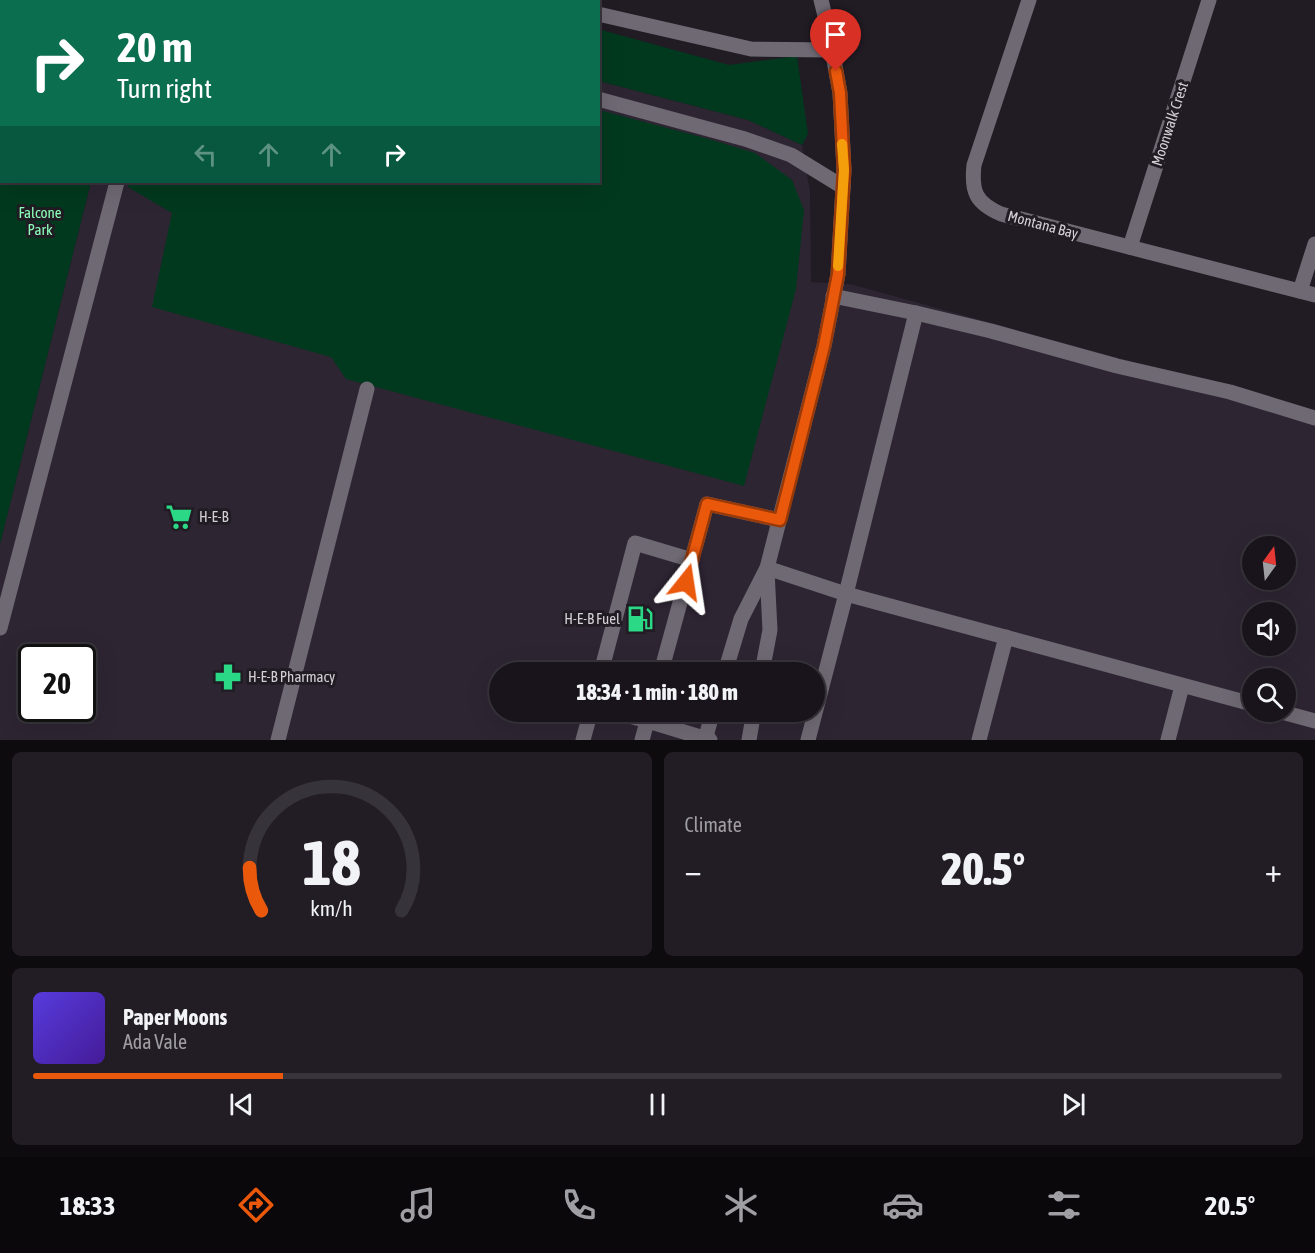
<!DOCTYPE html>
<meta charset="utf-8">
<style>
:root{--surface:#19141b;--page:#221d24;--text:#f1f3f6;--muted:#9f9ea3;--line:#37333a;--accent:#ea580c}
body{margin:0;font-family:"Asap Condensed",sans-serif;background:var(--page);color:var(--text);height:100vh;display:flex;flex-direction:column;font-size:22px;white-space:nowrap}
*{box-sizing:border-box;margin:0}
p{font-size:20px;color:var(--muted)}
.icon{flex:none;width:33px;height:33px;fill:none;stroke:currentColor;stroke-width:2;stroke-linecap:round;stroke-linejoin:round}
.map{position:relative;height:740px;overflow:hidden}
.panel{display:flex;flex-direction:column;gap:12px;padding:12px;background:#0e0b0f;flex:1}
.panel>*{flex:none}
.banner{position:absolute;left:0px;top:0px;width:600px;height:183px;box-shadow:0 6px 24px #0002,0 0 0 2px var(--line);background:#0b6e4f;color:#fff;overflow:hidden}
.needle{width:39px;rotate:15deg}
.tools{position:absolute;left:1242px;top:536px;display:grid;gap:12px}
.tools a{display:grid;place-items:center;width:54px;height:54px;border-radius:50%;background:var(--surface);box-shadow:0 6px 24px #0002,0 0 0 2px var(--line);font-size:30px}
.speed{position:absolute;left:18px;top:644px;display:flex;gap:12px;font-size:30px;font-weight:700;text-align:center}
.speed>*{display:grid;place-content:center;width:78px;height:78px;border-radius:50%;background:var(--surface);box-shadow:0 6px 24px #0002,0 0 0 2px var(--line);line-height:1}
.speed .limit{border:3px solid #111;border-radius:9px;background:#fff;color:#111}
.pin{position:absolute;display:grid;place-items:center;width:51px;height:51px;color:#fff;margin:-62px -26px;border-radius:50% 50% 50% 0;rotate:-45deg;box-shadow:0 0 6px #0007}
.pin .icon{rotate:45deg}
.me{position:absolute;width:66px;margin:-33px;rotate:15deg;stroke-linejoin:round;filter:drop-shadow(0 0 4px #0008)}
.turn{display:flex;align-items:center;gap:21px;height:126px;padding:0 18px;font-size:27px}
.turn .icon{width:78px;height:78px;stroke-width:2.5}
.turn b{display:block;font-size:42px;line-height:51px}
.lanes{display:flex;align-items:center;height:57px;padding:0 18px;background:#0003;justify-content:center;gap:30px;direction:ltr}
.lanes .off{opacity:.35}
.big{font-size:45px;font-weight:800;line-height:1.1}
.panel .tile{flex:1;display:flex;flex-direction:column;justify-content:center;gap:9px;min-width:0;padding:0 21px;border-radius:9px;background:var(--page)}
.panel .dial{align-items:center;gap:0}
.dial svg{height:156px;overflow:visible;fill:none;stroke:var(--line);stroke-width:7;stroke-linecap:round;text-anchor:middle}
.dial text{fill:var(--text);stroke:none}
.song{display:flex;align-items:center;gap:18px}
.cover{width:72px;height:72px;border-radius:9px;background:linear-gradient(135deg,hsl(250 70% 55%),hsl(260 70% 35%))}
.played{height:6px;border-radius:3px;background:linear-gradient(90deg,var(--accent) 20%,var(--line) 20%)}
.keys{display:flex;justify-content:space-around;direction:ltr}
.heat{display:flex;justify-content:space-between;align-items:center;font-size:33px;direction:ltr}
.panel .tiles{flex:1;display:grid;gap:12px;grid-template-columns:1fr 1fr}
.tile:last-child{grid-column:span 2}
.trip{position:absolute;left:489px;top:662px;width:336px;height:60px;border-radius:30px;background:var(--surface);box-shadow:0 6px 24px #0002,0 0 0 2px var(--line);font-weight:800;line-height:60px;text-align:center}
.dock{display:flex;height:96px;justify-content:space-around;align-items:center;background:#0a080b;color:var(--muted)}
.dock .icon{width:42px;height:42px}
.dock .current{color:var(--accent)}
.dock b{font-size:27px;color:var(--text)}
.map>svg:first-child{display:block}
</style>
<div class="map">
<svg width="1315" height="740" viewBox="0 0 1315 740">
<rect width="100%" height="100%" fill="#211b24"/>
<path fill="#2e2533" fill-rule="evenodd" d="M599,81L748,120L802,145L810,192L811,282L850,284L1315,412V740H0V544L91,182H598ZM1252,546H1286V579H1252ZM1252,612H1286V645H1252ZM32,657H82V708H32ZM500,672H814V711H500ZM1252,678H1286V711H1252Z"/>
<g fill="#01391e">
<path d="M0,0H137V2H2V182H91L0,544Z"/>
<path d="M290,0H491L497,1L296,2Z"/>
<path d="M598,29L729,65L797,56L808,134L802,145L748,120L599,81Z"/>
<path d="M599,110L709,139L755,153L792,180L804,210L796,289L744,486L346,379L331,357L152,307L172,213L128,187L130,182H598Z"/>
</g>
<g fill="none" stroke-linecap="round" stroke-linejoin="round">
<g stroke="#6f6973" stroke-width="15">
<path d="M237,0L242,2"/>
<path d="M546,0L552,2"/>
<path d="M1029,0L974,165C971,192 976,203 1001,214L1315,295"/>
<path d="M165,2V0"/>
<path d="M598,14L751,49L832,50"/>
<path d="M598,99L745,139L791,155L843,187"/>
<path d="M1130,247L1209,0"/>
<path d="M1300,291L1315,244"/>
<path d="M916,313L991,331L1117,366L1230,392L1315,418"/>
<path d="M767,568L846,594L916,313L833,296"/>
<path d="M0,628L117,182"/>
<path d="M601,672L635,543L692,560"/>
<path d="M661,672L707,504L779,520"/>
<path d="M725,672L741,619L767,568L824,346L838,274L844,170L840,93L828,28L821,0"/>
<path d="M762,672L770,630L767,571"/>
<path d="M610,711L648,721L710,740"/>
<path d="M1278,711L1315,721"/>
<path d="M278,740L367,389"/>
<path d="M583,740L591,711"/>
<path d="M642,740L650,711"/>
<path d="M705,740L713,711"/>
<path d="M749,740L754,711"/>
<path d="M808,740L846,594L1252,704"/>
<path d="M979,740L1006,637"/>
<path d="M1168,740L1182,686"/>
</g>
</g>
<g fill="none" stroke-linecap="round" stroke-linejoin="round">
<g stroke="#983908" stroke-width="15">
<path id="route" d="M686,582L707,504L780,520L824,346L838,274L844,170L840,93L836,71"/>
</g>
<use href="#route" stroke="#ea580c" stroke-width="10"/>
<path stroke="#f59e0b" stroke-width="10" d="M838,266L844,170L842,144"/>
</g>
<defs>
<g id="supermarket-bare" transform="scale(2.07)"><path d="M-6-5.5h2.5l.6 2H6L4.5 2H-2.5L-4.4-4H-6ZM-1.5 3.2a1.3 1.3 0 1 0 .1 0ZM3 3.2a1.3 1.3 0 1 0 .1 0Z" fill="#2ad885" stroke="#211b24" stroke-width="2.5" paint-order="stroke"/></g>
<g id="fuel-bare" transform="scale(2.07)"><path d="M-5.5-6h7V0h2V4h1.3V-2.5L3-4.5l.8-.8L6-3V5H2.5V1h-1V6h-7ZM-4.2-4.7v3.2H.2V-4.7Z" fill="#2ad885" stroke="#211b24" stroke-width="2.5" paint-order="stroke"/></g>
<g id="pharmacy-bare" transform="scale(2.07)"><path d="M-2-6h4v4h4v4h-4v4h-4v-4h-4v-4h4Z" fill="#2ad885" stroke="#211b24" stroke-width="2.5" paint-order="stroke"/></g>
</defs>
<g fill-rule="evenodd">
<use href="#supermarket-bare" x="179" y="517"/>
<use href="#fuel-bare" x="640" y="619"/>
<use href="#pharmacy-bare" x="228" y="677"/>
</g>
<g text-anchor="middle" stroke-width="6" stroke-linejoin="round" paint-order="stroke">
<g font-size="15" fill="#d3d0d5" stroke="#211b24">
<text transform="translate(1170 124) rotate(-72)" y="5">Moonwalk Crest</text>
<text transform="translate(1043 225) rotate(15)" y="5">Montana Bay</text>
</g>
<g font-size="15" fill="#8cfdb9" stroke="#211b24">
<text x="40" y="218">Falcone<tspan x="40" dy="17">Park</tspan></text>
</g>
<g font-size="15" fill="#d3d0d5" stroke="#211b24" text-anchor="start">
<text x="199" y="522">H-E-B</text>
<text x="620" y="624" text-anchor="end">H-E-B Fuel</text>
<text x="248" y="682">H-E-B Pharmacy</text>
</g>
</g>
</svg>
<div class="tools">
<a><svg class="needle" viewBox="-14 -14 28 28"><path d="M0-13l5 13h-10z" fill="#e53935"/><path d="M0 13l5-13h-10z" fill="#9f9ea3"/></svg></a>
<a><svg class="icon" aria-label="sound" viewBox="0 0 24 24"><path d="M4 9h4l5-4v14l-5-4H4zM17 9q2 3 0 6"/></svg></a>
<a><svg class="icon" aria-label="search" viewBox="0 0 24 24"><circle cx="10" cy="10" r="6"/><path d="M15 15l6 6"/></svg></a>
</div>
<div class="speed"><div class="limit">20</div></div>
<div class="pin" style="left:836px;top:71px;background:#d93025"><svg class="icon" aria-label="arrive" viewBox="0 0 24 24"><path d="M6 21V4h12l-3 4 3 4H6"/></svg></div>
<svg class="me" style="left:686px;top:582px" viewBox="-20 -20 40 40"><path d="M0-17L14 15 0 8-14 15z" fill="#ea580c" stroke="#fff" stroke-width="4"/></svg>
<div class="trip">18:34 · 1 min · 180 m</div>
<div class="banner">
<div class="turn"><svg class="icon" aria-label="right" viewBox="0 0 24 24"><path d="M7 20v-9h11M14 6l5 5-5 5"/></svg><div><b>20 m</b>Turn right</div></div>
<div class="lanes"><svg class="icon off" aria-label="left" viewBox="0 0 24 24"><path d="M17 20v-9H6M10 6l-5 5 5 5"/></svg><svg class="icon off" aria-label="ahead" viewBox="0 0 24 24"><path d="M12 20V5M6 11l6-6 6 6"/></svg><svg class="icon off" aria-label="ahead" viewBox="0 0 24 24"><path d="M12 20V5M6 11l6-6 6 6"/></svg><svg class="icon" aria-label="right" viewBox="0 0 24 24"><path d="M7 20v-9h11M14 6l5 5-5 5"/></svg></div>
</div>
</div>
<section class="panel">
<div class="tiles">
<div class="tile dial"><svg viewBox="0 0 100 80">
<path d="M14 69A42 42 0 1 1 86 69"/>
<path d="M14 69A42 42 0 0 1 8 47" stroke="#ea580c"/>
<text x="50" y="56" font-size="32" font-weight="700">18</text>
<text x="50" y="72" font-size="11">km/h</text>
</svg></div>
<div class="tile"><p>Climate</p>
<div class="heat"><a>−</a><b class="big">20.5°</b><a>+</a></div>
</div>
<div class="tile">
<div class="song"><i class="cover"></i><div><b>Paper Moons</b><p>Ada Vale</p></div></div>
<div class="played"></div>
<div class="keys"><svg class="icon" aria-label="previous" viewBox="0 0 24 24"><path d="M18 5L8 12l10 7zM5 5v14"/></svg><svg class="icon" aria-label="pause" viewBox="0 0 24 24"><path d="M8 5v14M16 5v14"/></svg><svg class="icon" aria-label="next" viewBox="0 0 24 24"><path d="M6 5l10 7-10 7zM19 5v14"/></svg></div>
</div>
</div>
</section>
<nav class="dock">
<b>18:33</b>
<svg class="icon current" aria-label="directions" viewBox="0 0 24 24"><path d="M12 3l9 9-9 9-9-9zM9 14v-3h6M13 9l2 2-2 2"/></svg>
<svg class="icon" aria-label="music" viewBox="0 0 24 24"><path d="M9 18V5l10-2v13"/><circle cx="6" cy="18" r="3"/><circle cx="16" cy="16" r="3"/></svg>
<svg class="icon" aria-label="phone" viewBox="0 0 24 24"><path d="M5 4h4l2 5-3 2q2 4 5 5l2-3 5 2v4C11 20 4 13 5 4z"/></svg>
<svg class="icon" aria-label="climate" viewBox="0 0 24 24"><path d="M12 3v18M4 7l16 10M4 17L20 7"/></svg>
<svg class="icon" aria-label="car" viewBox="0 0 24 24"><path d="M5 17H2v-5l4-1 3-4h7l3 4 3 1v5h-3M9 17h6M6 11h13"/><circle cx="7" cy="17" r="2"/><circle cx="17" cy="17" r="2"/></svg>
<svg class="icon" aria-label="filters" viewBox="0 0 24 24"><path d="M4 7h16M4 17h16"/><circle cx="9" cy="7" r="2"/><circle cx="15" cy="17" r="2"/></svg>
<b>20.5°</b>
</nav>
